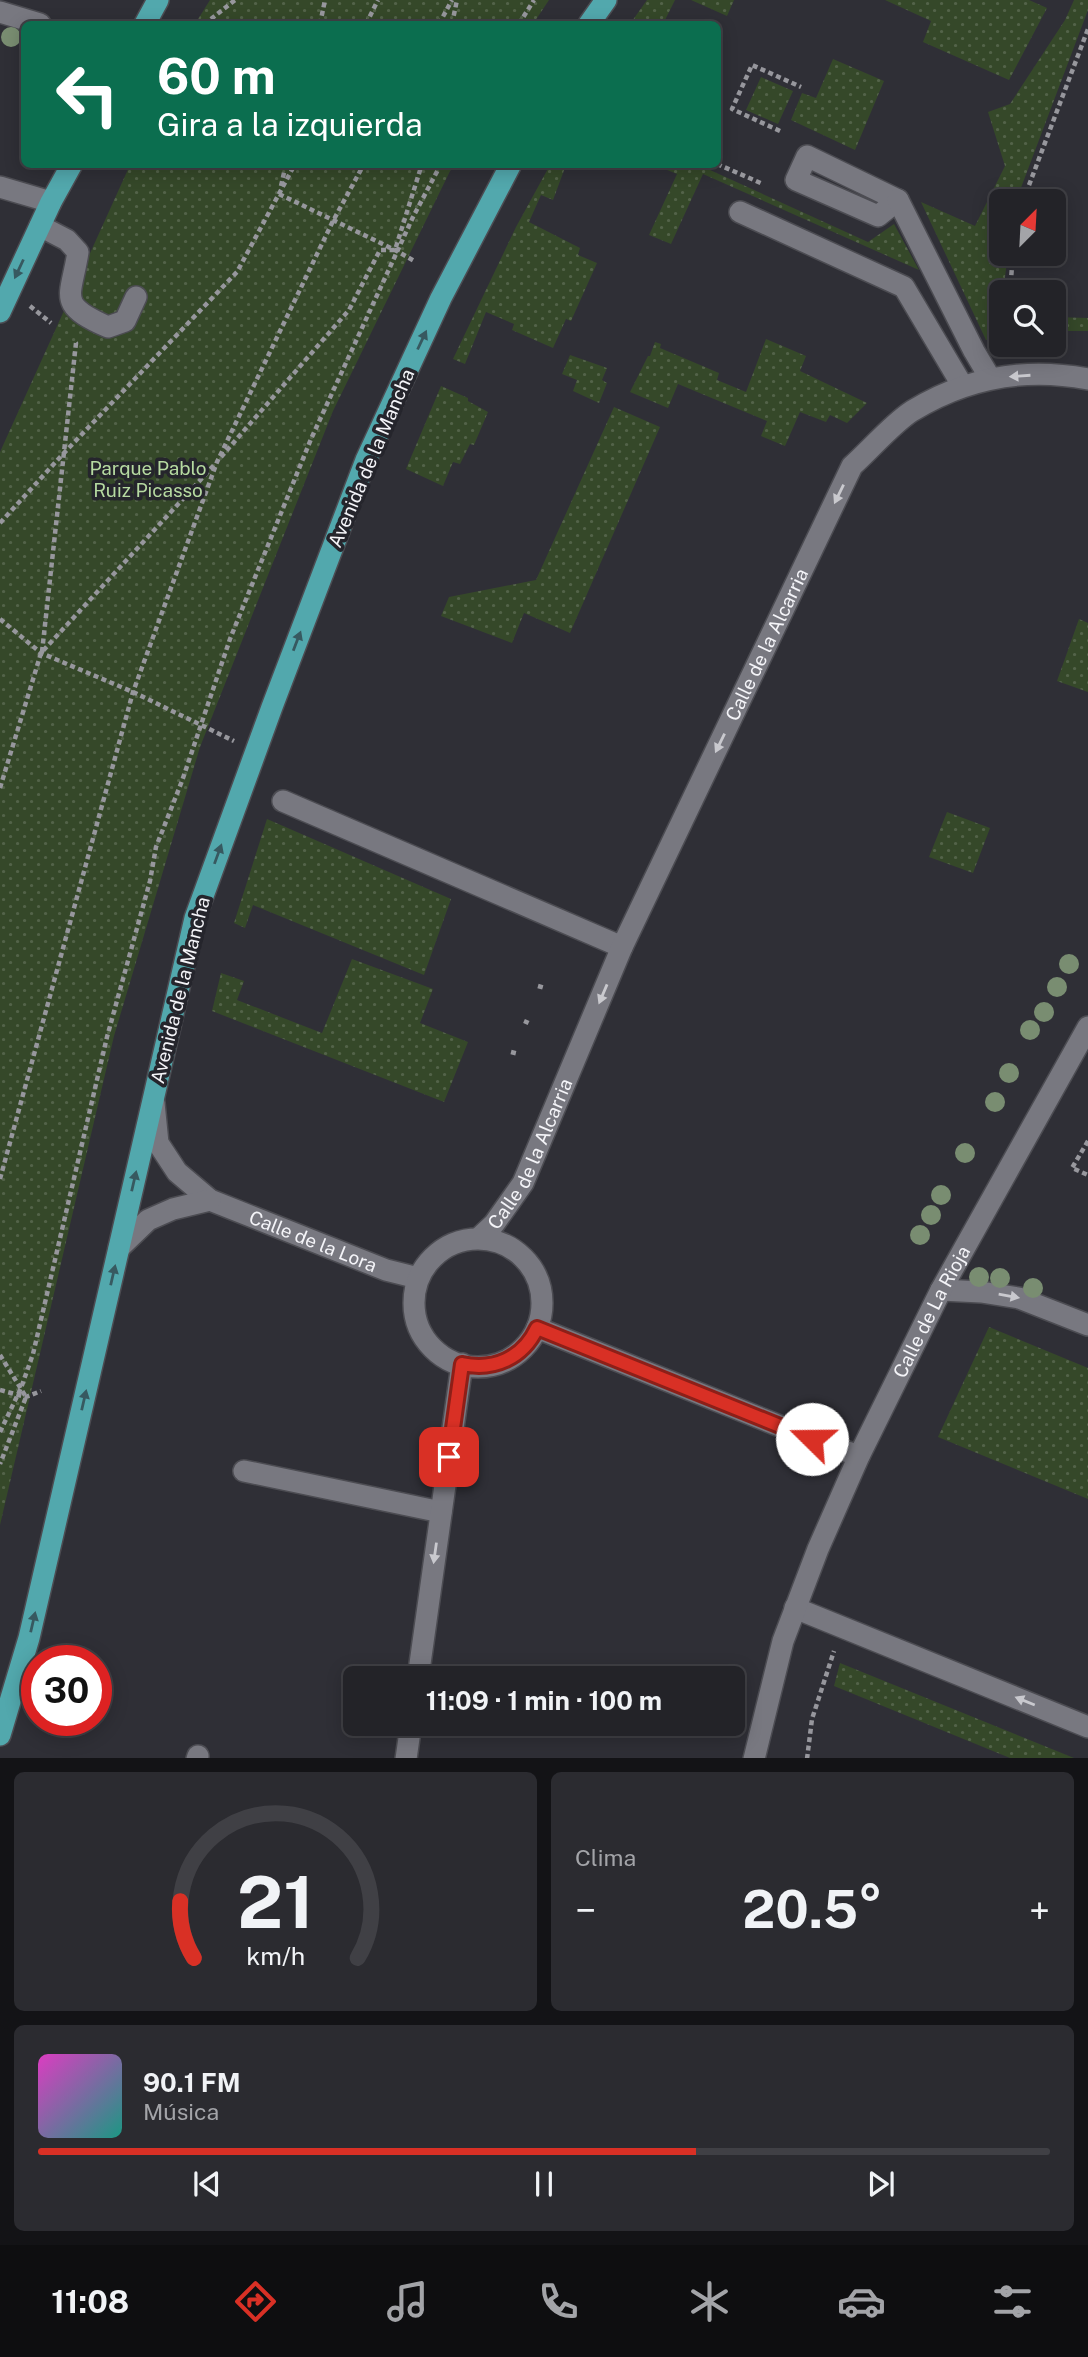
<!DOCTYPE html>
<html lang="es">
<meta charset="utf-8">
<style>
:root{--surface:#232328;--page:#2b2b30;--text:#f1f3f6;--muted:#a3a4a8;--line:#404045;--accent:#d93025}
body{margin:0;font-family:"Public Sans",sans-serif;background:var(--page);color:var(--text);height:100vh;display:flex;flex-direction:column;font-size:26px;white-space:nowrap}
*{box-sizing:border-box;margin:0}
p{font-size:23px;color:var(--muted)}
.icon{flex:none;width:38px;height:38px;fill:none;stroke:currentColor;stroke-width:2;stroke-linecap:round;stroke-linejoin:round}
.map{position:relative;height:1758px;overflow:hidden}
.sheet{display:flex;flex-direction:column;gap:14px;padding:14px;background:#131316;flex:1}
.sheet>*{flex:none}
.guide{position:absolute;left:21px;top:21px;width:700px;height:147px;border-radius:10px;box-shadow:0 4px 18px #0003,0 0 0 2px var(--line);background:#0b6e4f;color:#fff;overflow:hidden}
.needle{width:46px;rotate:24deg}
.controls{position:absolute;left:989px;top:189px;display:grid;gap:14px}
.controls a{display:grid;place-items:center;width:77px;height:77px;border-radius:10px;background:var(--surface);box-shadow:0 4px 18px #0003,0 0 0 2px var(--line);font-size:35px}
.speed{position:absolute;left:21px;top:1645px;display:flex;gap:14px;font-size:35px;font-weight:700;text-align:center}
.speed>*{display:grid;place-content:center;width:91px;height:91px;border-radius:50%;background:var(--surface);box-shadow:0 4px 18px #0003,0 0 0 2px var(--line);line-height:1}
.speed .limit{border:10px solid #d22;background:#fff;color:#111}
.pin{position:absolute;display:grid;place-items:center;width:60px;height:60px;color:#fff;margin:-30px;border-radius:14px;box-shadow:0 4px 10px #0006}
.me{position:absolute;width:77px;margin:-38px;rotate:292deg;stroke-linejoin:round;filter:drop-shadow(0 0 5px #0008)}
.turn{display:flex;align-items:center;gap:24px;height:147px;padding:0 21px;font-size:32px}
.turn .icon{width:91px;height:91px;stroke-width:2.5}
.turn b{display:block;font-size:49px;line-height:60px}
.big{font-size:52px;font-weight:700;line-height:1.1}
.sheet .card{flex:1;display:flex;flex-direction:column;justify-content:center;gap:10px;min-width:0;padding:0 24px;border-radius:10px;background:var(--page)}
.sheet .dial{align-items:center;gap:0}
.dial svg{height:182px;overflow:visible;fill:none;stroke:var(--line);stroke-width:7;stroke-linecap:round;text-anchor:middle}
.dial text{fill:var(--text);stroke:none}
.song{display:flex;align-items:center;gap:21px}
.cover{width:84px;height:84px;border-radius:10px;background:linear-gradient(135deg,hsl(310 70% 55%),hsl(170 70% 35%))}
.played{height:7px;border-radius:4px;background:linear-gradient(90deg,var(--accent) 65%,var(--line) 65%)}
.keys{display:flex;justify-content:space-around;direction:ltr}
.heat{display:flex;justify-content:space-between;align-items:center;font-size:38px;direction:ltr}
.sheet .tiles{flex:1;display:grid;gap:14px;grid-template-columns:1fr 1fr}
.card:last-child{grid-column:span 2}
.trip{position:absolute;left:343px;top:1666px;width:402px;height:70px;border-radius:10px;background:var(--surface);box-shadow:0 4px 18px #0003,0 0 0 2px var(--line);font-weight:700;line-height:70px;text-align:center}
.tabs{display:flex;height:112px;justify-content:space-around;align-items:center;background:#0e0e10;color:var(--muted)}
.tabs .icon{width:49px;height:49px}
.tabs .active{color:var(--accent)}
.tabs b{font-size:32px;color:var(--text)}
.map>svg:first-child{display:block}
</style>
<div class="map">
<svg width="1088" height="1759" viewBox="0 0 1088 1759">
<defs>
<pattern id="green-dots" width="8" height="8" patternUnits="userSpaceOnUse" patternTransform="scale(1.75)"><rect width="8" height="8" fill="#354829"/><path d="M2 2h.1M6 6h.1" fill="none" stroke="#536349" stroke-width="1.8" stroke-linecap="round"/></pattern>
</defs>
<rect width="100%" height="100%" fill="#2f2f36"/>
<g fill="url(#green-dots)">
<path d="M210,0H549L533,24H195Z"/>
<path d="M647,0H675L663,24H630Z"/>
<path d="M691,0H734L727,16Z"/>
<path d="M885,0H1029L1047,8L1009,80L923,42L931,21Z"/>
<path d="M1074,0H1088V10L1016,201H1001V254H1008L1003,292H1001L998,338L986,340L921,202L975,226L1005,166L988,112L1010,104L1065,20Z"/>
<path d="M833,59L884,81L855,150L791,120L802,93L816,98Z"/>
<path d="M761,77L793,91L778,124L746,110Z"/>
<path d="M130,165H453L333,411L200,747L114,1036L0,1525V452Z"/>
<path d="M550,165H566L553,200L541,195L529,222L580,248L578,255L597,263L571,321L566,319L553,348L512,330L514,324L486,312L465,364L453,359L516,227Z"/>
<path d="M655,165H699L868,242L894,224L919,270L703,174L671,244L649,235L677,174Z"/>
<path d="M1054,317L1088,318V331H1054Z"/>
<path d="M766,339L806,356L800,371L867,403L847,423L830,415L826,422L800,412L785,446L761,436L767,421L678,384L668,408L630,392L648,356H650L655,342L661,344L660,348L719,373L717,380L746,392Z"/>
<path d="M570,355L607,368L602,380L607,383L599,403L573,391L577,380L562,374Z"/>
<path d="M441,386L468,398V401L488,412L474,445L470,444L460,464L453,462L443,486L406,469Z"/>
<path d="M614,407L660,427L570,633L524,613L512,643L441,616L449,597L536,580Z"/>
<path d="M1079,619L1088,623V692L1057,681Z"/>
<path d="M947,812L990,828L973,873L929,857Z"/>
<path d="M267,819L451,899L424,975L253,905L245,928L234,923Z"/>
<path d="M352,959L433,989L420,1023L468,1042L444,1102L212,1011L221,973L244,981L237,1000L322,1033Z"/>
<path d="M989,1327L1088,1368V1499L938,1437Z"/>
<path d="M840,1663L1074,1758H1010L834,1686Z"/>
</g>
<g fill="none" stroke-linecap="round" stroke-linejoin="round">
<g stroke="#4c4c52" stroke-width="24">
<g id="minor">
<path d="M0,12L40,24"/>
<path d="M807,156L898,200L878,216L796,180Z"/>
<path d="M0,187L51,202"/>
<path d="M898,200L974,351L990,378"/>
<path d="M740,212L904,287L962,385"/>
<path d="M40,226L67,240L78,252C71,298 56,304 108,327L125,321L136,297"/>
<path d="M283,801L622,947"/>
<path id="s1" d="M154,1103L158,1143L177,1172L210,1200L386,1270L418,1278"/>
<path id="s2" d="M479,1238L494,1224L523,1183L622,947L852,466C871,449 892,424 912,411C966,378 1026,367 1088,379"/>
<circle cx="478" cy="1303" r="64"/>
<path d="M119,1248L148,1220L173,1209L210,1200"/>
<path d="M941,1290L981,1292L1019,1298L1088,1325"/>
<path d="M537,1328L812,1439L859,1456"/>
<path d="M244,1471L441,1512"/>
<path d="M795,1608L1088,1727"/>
<path d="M418,1678L462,1364"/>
<path d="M197,1759L198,1756"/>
<path d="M406,1759L411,1724"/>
<path id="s3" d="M754,1759L783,1641L818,1549L859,1456L941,1290L1088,1027"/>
</g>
</g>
<g stroke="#4c4c52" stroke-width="24">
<g id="major">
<path d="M145,24L158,0"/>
<path d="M589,24L606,0"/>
<path d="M0,312L51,202L72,164"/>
<path d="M0,1735L29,1638L195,918L272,707L366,460L441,298L511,164"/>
</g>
</g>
<g stroke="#97979d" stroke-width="4.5" stroke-dasharray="5 3.5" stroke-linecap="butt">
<path d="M208,24L206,23L235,0"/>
<path d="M320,24L325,0"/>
<path d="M366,24L378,0"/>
<path d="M439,24L452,0"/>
<path d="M452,24L457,0"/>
<path d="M519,24L534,0"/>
<path d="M780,131L732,109L752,65L801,87"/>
<path d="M717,164L763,184"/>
<path d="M281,186L286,164"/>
<path d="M279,194L395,250L416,262"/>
<path d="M1023,201L1088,29"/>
<path d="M1010,292L1013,254"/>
<path d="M30,306L51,323"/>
<path d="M221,457L349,310L380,250H395L422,164"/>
<path d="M0,523L63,454L237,272L295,164"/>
<path d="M0,619L41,653L133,692L234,741"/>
<path d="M42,652L76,343L74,341"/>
<path d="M0,788L41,653L215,464"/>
<path d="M538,986L545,988"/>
<path d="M524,1021L531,1024"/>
<path d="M511,1052L519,1054"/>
<path d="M1088,1141L1072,1168L1088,1175"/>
<path d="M0,1179L133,692L217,462L333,221L364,164"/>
<path d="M0,1355L26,1397L0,1464"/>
<path d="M0,1390L26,1397L41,1391"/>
<path d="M0,1432L21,1388L33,1354L107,1037L150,881L156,847L182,781L230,639L311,439L413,217L441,164"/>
<path d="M807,1759L812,1719L834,1651"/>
</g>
<use href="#minor" stroke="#787880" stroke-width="21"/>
<use href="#major" stroke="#52a8ad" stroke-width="21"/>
</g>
<g fill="#798d71">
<circle cx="11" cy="37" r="10"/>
<circle cx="1069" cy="964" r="10"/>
<circle cx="1057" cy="987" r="10"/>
<circle cx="1044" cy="1012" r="10"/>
<circle cx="1030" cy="1030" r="10"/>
<circle cx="1009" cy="1073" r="10"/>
<circle cx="995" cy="1102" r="10"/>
<circle cx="965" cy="1153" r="10"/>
<circle cx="941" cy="1195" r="10"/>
<circle cx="931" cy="1215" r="10"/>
<circle cx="920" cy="1235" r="10"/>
<circle cx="979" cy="1277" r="10"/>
<circle cx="1000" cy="1278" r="10"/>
<circle cx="1033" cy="1288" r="10"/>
</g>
<defs><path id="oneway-solid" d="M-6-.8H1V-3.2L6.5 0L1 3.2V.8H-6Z" transform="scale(1.75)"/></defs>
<g fill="#375960">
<use href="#oneway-solid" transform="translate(19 269) rotate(115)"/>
<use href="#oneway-solid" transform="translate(422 340) rotate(-65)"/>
<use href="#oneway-solid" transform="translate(297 641) rotate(-69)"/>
<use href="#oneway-solid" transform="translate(218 854) rotate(-70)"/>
<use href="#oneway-solid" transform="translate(134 1181) rotate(-77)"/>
<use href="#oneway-solid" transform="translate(113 1275) rotate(-77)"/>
<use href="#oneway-solid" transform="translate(84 1400) rotate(-77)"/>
<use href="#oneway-solid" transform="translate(33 1622) rotate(-77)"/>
</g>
<g fill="#c9c9ce">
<use href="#oneway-solid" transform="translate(1020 376) rotate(176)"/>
<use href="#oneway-solid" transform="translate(839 494) rotate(116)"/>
<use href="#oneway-solid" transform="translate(720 743) rotate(116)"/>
<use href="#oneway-solid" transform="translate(603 994) rotate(113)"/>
<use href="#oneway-solid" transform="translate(1009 1296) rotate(10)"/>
<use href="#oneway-solid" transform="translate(435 1553) rotate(98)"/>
<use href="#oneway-solid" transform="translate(1025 1701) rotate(-158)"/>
</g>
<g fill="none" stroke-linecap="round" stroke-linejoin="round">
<g stroke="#8d1f18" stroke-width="18">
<path id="route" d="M449,1457L462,1364C494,1371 523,1358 537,1328L812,1439"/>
</g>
<use href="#route" stroke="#d93025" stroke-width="12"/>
</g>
<g text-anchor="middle" stroke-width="7" stroke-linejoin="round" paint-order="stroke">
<g font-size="19" fill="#f4f4f8" stroke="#25252c">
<text transform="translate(371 458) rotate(-67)" y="7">Avenida de la Mancha</text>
<text dy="7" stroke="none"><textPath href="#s2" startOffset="662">Calle de la Alcarria</textPath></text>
<text transform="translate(180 990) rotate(-76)" y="7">Avenida de la Mancha</text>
<text dy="7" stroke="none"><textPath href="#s2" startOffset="100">Calle de la Alcarria</textPath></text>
<text dy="7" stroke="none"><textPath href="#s1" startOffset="229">Calle de la Lora</textPath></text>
<text dy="7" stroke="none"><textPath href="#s3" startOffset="483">Calle de La Rioja</textPath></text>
</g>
<g font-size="19" fill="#b6daa1" stroke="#25252c">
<text x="148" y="475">Parque Pablo<tspan x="148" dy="22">Ruiz Picasso</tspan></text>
</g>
</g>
</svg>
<div class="controls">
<a><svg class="needle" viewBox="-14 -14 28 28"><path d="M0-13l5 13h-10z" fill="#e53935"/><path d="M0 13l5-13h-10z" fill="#a3a4a8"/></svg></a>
<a><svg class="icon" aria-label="search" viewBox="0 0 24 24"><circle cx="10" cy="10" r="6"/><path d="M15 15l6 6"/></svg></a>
</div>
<div class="speed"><div class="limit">30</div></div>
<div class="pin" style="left:449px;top:1457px;background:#d93025"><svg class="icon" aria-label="arrive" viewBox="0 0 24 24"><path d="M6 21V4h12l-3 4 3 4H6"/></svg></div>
<svg class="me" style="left:812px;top:1439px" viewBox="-20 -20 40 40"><circle r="19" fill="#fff"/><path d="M0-13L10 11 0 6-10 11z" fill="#d93025"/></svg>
<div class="trip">11:09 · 1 min · 100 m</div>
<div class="guide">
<div class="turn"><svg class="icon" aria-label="left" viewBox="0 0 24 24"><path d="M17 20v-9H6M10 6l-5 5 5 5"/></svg><div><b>60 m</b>Gira a la izquierda</div></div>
</div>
</div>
<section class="sheet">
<div class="tiles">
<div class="card dial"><svg viewBox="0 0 100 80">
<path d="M14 69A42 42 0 1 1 86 69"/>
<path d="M14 69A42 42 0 0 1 8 44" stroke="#d93025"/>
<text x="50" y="56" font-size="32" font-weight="700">21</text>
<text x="50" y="72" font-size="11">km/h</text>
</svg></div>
<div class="card"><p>Clima</p>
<div class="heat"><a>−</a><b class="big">20.5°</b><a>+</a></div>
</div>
<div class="card">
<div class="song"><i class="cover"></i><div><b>90.1 FM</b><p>Música</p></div></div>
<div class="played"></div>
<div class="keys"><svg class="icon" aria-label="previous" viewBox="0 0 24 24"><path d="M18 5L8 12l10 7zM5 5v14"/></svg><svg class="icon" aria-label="pause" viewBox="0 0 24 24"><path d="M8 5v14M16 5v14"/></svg><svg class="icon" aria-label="next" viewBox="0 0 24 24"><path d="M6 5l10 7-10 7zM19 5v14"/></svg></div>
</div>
</div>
</section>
<nav class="tabs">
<b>11:08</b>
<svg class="icon active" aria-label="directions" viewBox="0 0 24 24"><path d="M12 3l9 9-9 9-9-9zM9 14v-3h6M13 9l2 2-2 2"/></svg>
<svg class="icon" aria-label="music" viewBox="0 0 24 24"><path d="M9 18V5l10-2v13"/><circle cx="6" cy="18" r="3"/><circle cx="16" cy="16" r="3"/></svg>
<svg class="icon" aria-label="phone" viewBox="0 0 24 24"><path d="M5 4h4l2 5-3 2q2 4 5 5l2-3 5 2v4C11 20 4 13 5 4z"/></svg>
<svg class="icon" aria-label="climate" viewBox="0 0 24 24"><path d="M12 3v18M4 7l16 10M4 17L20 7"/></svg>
<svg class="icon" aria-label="car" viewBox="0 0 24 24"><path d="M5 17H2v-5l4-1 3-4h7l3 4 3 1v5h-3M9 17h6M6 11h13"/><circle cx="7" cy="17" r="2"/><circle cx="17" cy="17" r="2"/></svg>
<svg class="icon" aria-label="filters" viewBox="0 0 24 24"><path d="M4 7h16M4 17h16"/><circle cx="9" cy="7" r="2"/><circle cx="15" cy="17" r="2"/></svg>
</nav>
